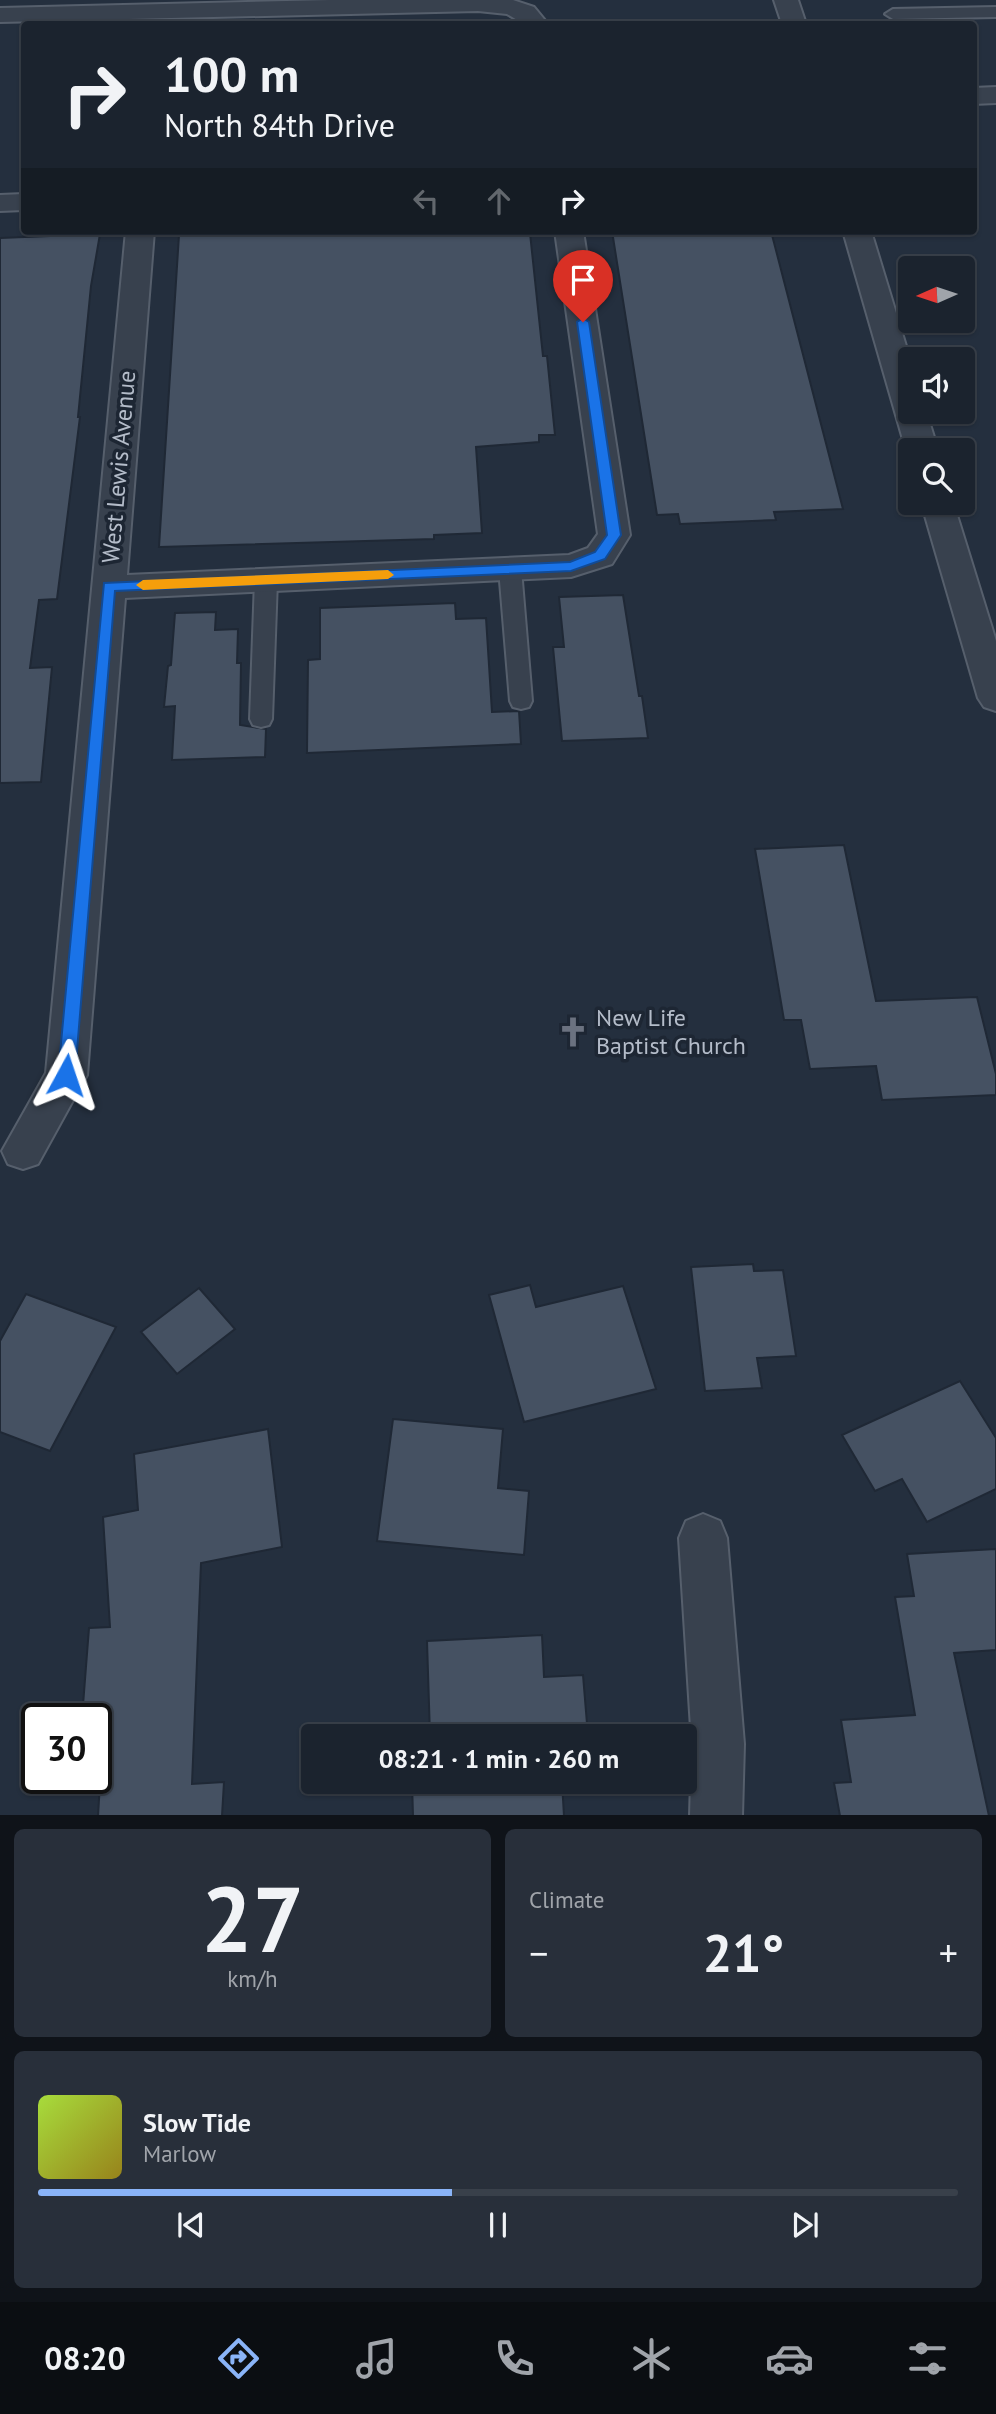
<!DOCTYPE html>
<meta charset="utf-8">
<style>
:root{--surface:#1b232e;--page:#282f3a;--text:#f1f3f6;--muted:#a0a4aa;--line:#39404a;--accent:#8ab4f8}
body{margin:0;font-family:"PT Sans",sans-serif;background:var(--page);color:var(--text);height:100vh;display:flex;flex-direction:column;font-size:26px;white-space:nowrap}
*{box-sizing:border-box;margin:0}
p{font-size:23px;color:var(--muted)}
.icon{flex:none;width:38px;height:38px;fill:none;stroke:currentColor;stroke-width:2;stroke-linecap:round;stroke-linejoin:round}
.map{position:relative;height:1815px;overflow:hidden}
.panel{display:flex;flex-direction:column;gap:14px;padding:14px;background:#0f1319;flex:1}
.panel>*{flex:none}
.guide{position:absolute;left:21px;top:21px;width:956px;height:214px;border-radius:7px;box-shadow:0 2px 5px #0004,0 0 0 2px var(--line);background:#1b232e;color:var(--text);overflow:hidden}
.needle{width:46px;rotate:267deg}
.fabs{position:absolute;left:898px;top:256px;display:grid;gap:14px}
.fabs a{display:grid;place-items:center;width:77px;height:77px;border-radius:7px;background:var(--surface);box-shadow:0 2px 5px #0004,0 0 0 2px var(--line);font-size:35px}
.speed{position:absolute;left:21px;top:1703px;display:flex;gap:14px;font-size:35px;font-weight:700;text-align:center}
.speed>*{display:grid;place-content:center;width:91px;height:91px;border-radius:50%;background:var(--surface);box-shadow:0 2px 5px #0004,0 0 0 2px var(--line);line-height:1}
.speed .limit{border:4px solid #111;border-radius:10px;background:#fff;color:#111}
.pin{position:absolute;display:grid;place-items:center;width:60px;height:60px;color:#fff;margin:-72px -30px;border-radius:50% 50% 50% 0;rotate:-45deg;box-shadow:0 0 7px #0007}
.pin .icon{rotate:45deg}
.me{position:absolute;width:77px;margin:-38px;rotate:5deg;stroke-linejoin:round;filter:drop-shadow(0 0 5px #0008)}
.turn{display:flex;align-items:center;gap:24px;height:147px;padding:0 28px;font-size:32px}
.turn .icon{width:91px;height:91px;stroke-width:2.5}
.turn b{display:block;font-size:49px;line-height:60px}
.lanes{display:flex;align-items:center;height:66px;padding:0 28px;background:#0003;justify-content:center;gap:35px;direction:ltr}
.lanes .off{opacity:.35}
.big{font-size:52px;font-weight:600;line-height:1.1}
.panel .widget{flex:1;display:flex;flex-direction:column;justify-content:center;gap:10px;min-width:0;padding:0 24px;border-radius:10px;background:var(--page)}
.panel .dial{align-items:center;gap:0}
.dial b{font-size:91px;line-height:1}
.song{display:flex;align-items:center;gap:21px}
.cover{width:84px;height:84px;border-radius:10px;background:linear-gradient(135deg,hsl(80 70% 55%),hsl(50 70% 35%))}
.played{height:7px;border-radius:4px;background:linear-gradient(90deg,var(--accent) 45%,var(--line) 45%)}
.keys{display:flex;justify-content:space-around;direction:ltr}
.heat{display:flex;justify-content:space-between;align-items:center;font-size:38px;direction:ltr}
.panel .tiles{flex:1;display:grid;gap:14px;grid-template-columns:1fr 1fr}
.widget:last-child{grid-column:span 2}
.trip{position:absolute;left:301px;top:1724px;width:396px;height:70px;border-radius:7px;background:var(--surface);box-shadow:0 2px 5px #0004,0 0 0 2px var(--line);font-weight:600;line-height:70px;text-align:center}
.tab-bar{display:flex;height:112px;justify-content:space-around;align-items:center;background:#0b0e12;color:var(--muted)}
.tab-bar .icon{width:49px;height:49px}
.tab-bar .selected{color:var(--accent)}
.tab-bar b{font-size:32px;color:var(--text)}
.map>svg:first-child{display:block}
</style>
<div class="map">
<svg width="996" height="1816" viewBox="0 0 996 1816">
<rect width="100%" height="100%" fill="#242f3e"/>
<g fill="#455162" stroke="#1f2835" stroke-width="2">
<path d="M238,231L530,233L543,356H547L555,435H539V442L476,447L482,533L434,535V539L159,547L179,235L238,234Z"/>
<path d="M612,231H771L843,509L774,512L776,520L680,524L678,514L657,515Z"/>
<path d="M100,234L91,286L78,417H80L57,599L39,600L30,668L52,667L41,782L0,783V238Z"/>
<path d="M623,595L639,696H642L648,738L562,741L553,647H564L559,597Z"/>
<path d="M455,603L456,619L486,618L492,712L519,711L521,744L307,753L308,660L320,659V608Z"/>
<path d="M216,612L215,630L238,629L237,663H241L240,725L266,729L265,757L172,760L175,706L164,707L168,666L171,665L175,613Z"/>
<path d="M844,845L876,1001L977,997L996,1074V1095L882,1100L876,1066L810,1069L801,1020H784L755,849Z"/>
<path d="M753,1264L754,1271L783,1270L796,1356L757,1358L762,1388L705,1391L691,1267Z"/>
<path d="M530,1285L536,1307L623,1286L656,1389L524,1422L489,1295Z"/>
<path d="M199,1288L235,1329L177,1374L141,1332Z"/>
<path d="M26,1294L116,1327L50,1451L0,1432V1341Z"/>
<path d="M960,1381L996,1438V1489L927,1522L902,1479L875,1491L842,1435Z"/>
<path d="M393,1419L503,1429L498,1488L529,1491L524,1555L377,1541Z"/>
<path d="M268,1429L282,1547L201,1563L192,1784L224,1782L222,1816H98L102,1750L96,1751V1718H82L89,1628L110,1627L103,1517L138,1510L134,1454Z"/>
<path d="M996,1549V1650L954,1653L989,1816H840L834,1783L851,1782L841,1720L915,1715L895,1597L914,1596L907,1554Z"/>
<path d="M542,1635L544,1677L583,1675L588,1736H430L427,1641Z"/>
<path d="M412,1782H562L564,1816H413Z"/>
</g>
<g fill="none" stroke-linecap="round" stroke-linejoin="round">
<g stroke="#565f6c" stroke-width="4">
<g id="service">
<path d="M996,7V17L893,19L885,14L893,9Z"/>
<path d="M510,562L517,564L521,569L532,701L529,707L521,709L513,707L510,701L499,569L503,564Z"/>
<path d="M266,573L274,575L277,580L272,719L269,725L261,727L253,725L250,719L255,580L258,575Z"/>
</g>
</g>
<g stroke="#565f6c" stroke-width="4">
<g id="minor">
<path d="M330,0H513L534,7L548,24H524L507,14L478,11L0,22V8Z"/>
<path d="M996,87V103L973,104V88Z"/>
<path d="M24,194V210L0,211V195Z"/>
<path d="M126,231H154L127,575L569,555L588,548L598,534L555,231H583L630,535L612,564L571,577L125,598L87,1075L38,1164L23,1169L8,1164L2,1151L46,1073Z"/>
<path d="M703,1514L720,1521L727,1538L744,1744L742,1816H690L692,1744L679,1538L686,1521Z"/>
</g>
</g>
<g stroke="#565f6c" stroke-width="4">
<g id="tertiary">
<path d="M774,0H798L806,24H782Z"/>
<path d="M843,231H871L910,359V411H926L938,450H910V456L906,450Z"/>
<path d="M921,502H953L996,641V711L984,707L978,698Z"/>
</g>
</g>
<use href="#service" fill="#38414e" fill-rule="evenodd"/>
<use href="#minor" fill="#38414e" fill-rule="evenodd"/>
<use href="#tertiary" fill="#38414e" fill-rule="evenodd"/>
</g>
<path fill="#1a73e8" stroke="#114b97" stroke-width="2" d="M583,318L589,322L621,535L605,559L571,571L115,591L75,1075L72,1080L66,1082L60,1080L58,1075L104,583L570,562L595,552L607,535L577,322Z"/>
<path fill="#f59e0b" d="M388,570L394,575L388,579L143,590L136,585L143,580Z"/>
<defs>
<g id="church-bare" transform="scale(2.415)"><path d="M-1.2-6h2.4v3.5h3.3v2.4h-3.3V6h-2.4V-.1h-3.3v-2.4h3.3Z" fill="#6b7280" stroke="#1d2633" stroke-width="2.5" paint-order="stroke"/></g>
</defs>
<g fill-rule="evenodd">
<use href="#church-bare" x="573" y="1032"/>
</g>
<g text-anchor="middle" stroke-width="7" stroke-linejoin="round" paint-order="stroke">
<g font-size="24" fill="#b4bcc9" stroke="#1d2633">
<text transform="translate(119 467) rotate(-85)" y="8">West Lewis Avenue</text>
</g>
<g font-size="24" fill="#b4bcc9" stroke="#1d2633" text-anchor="start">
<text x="596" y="1026">New Life<tspan x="596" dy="28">Baptist Church</tspan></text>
</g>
</g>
</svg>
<div class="fabs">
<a><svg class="needle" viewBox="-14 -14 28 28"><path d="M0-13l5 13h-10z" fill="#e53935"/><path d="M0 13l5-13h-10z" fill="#a0a4aa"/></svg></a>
<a><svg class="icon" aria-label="sound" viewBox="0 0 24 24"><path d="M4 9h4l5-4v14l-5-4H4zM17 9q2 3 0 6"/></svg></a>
<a><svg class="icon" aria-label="search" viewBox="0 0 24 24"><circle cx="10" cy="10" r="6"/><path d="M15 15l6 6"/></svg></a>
</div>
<div class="speed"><div class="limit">30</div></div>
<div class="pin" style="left:583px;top:322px;background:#d93025"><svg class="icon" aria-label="arrive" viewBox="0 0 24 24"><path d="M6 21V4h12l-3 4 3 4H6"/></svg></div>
<svg class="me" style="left:66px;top:1075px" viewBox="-20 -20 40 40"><path d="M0-17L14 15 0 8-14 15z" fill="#1a73e8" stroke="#fff" stroke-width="4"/></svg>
<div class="trip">08:21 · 1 min · 260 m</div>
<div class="guide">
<div class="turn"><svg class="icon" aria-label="right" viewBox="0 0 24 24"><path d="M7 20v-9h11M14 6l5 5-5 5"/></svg><div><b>100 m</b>North 84th Drive</div></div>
<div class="lanes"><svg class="icon off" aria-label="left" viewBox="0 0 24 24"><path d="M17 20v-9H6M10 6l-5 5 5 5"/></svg><svg class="icon off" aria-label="ahead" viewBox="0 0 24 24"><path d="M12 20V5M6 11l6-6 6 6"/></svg><svg class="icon" aria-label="right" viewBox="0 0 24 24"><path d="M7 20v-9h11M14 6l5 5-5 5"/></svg></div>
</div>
</div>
<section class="panel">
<div class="tiles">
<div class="widget dial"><b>27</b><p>km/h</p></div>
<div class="widget"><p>Climate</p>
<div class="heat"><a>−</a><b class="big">21°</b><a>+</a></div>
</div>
<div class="widget">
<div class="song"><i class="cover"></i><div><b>Slow Tide</b><p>Marlow</p></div></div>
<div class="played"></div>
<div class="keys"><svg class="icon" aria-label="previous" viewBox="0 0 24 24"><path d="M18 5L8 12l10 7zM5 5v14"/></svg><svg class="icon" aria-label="pause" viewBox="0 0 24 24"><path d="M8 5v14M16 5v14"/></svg><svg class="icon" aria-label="next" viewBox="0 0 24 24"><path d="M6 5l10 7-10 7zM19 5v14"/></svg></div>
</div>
</div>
</section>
<nav class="tab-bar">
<b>08:20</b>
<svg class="icon selected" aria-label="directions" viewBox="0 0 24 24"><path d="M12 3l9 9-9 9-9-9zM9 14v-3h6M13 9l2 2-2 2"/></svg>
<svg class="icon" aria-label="music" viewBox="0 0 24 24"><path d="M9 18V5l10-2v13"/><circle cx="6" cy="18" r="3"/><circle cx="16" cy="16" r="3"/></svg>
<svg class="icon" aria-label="phone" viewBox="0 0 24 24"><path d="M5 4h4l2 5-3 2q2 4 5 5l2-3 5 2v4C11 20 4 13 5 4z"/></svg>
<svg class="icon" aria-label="climate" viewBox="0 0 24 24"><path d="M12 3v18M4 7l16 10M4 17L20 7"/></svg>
<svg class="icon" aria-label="car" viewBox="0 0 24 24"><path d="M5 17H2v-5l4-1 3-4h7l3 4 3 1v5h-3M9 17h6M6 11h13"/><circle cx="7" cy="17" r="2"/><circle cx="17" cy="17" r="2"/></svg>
<svg class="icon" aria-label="filters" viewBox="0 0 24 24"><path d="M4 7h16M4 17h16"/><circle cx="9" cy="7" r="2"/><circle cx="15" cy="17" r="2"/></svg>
</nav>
